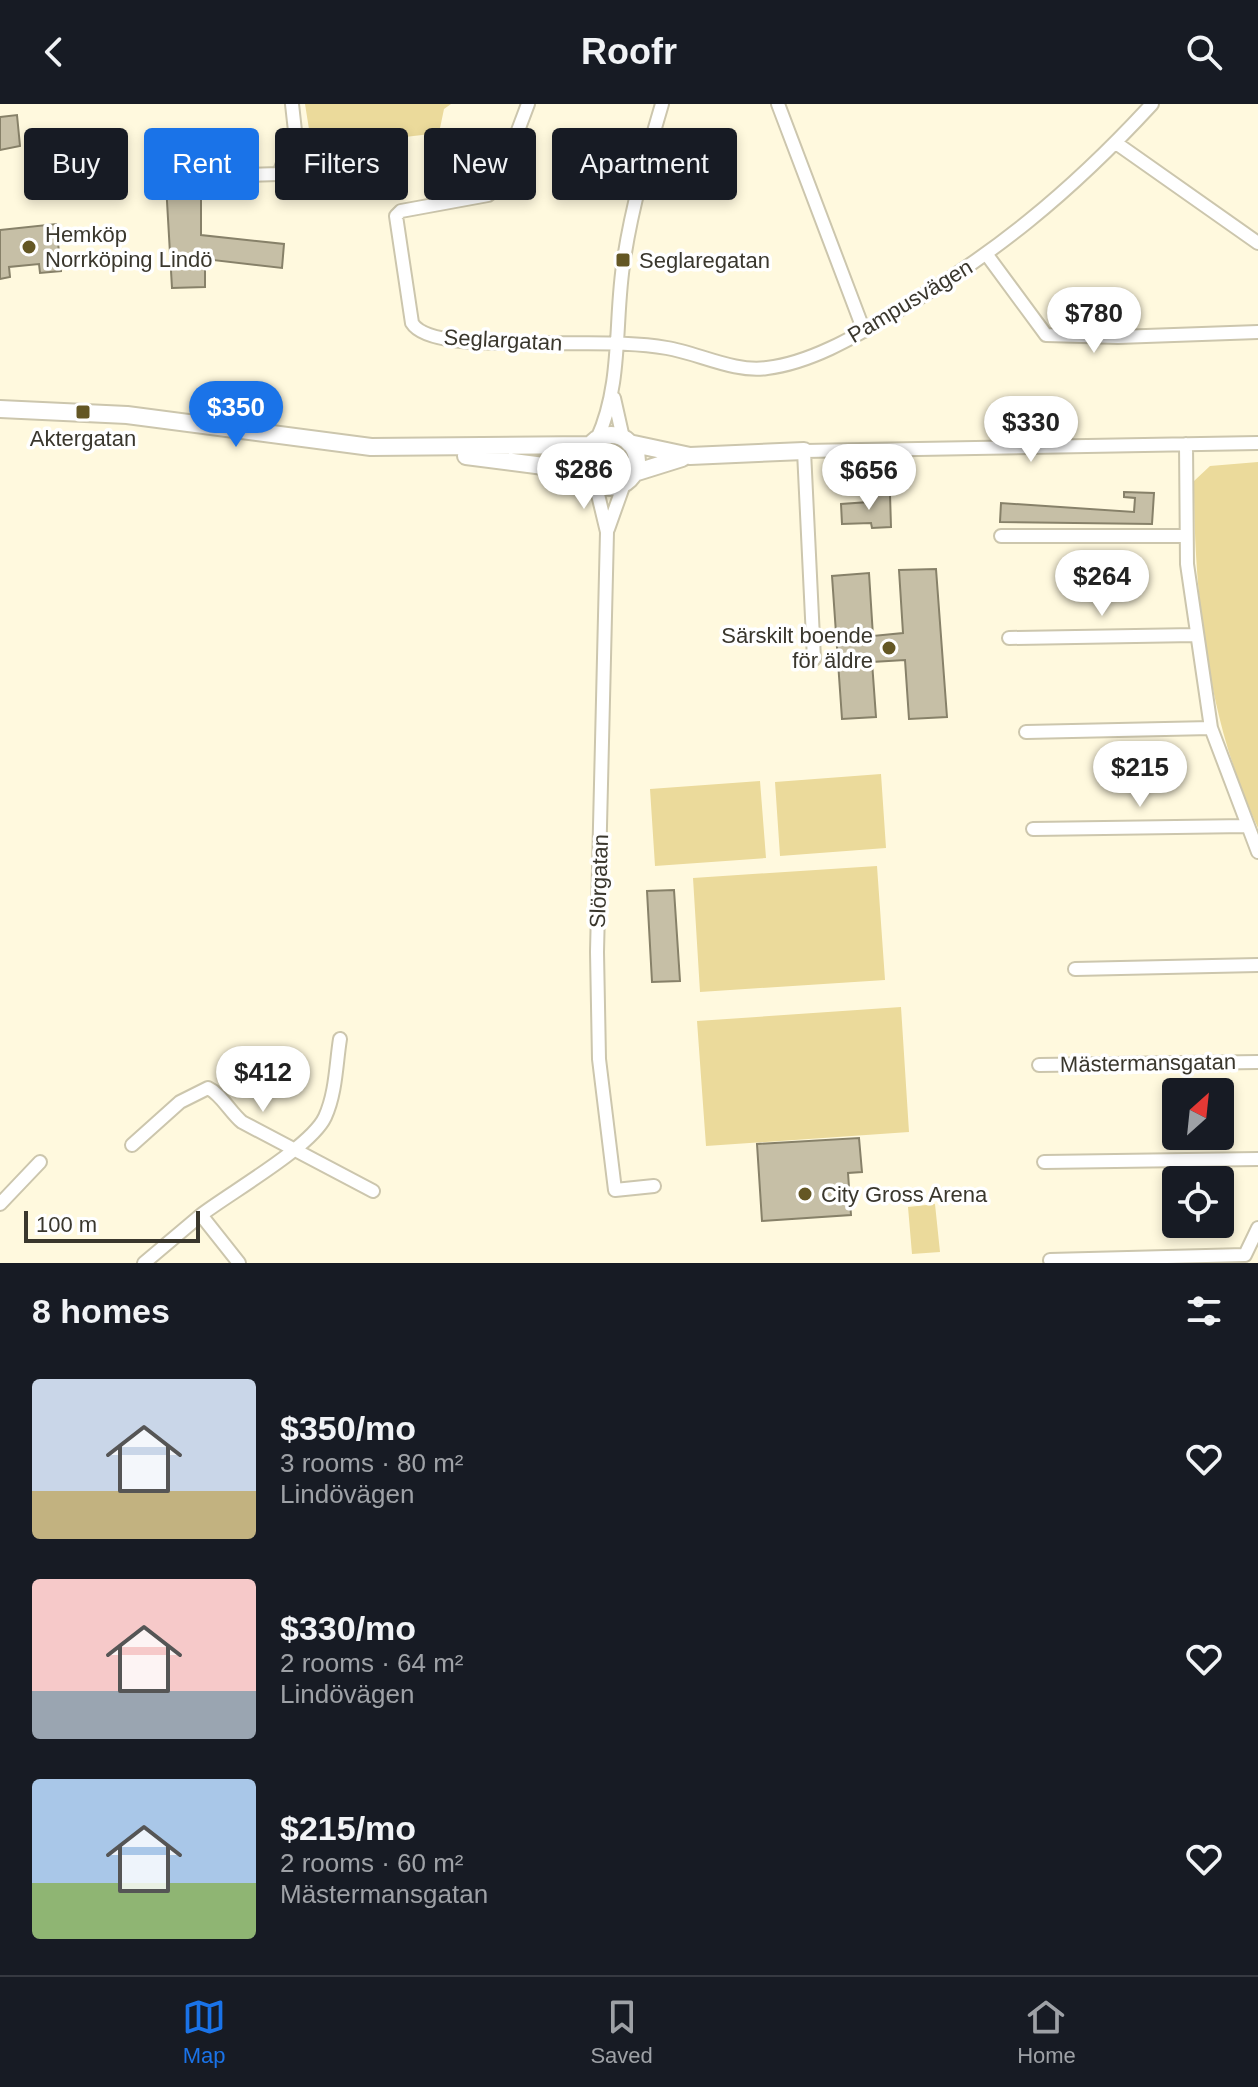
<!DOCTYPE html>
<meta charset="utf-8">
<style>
:root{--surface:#171b24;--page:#242831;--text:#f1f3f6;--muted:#9ea1a6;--line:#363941;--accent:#1a73e8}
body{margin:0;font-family:Arial,sans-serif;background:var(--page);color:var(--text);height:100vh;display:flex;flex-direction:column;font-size:30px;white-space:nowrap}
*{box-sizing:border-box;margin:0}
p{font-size:26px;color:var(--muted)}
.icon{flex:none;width:44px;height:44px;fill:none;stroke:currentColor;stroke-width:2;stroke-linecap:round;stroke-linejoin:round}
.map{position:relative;height:1159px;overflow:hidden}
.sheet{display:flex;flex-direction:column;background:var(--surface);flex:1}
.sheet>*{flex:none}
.guide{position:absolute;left:24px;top:24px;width:800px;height:72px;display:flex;gap:16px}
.needle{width:52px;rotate:27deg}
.buttons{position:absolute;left:1162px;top:974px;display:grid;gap:16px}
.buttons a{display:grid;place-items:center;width:72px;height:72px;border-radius:8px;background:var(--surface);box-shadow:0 4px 12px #0003;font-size:40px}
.scale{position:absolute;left:24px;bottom:20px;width:176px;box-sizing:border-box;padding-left:8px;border:4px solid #3a372d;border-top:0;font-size:22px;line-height:28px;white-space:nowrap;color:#3a372d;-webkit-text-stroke:6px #fff;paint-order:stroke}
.price{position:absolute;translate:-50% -68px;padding:0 18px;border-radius:28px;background:#fff;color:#222;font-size:26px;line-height:52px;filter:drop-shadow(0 2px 4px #0008)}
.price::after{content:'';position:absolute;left:50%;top:48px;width:24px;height:18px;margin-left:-12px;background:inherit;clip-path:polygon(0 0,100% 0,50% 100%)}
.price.on{background:var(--accent);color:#fff}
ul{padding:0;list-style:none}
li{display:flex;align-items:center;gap:24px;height:200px;padding:0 32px}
li span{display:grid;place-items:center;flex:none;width:224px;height:160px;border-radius:8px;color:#555}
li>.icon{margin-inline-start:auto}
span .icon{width:96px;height:96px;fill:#fffc;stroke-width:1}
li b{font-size:34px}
h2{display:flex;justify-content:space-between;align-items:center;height:96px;padding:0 32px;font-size:34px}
.pill{padding:0 28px;border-radius:8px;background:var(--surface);box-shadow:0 4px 12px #0003;font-size:28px;line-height:72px}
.pill.on{background:var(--accent);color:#fff}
header{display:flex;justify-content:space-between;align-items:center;height:104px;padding:0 32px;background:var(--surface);font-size:36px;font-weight:700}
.tabs{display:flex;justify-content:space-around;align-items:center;height:112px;border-top:2px solid var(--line);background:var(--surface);font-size:22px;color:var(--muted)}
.tabs a{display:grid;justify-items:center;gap:4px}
.tabs .on{color:var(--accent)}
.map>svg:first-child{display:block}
.green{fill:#ebda9b}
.building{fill:#c6bfa6;stroke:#878169;stroke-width:2}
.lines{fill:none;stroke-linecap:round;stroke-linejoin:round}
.minor-casing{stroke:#ccc6ad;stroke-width:16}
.major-casing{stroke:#ccc6ad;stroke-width:20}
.minor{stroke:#fff;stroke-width:12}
.major{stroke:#fff;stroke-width:16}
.poi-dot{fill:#645724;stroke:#fff;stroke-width:3}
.labels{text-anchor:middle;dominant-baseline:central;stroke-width:7;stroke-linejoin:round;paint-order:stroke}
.poi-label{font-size:22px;fill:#3a372d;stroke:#fff;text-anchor:start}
.street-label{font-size:22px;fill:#3a372d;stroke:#fff}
</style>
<header><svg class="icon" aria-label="back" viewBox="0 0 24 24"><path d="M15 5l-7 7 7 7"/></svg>Roofr<svg class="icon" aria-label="search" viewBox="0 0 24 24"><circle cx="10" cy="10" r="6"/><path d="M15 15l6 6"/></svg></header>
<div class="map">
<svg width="1258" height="1159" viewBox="0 0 1258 1159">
<rect width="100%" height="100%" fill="#fff9de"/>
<path class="green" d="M 305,0 L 451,0 L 444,5 L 439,29 L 312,44 Z
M595 355a16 16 0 1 1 32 0a16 16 0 1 1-32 0Z
M 1258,358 L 1258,724 C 1208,617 1194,493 1194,377 L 1210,362 Z
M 881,670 L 886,744 L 780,752 L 775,678 Z
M 760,677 L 766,754 L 655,762 L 650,685 Z
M 877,762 L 885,876 L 700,888 L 693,774 Z
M 901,903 L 909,1028 L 706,1042 L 697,917 Z
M 935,1100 L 940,1148 L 912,1150 L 908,1103 Z"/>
<path class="building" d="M 17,11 L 20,42 L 0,46 L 0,13 Z
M 69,55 L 74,83 L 39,90 L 39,59 Z
M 166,80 L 201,80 L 201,131 L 284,140 L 282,164 L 205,155 L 205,183 L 172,184 Z
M 56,120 L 61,167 L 40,169 L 39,160 L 9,163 L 10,173 L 0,175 L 0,126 Z
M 1124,388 L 1154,389 L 1152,420 L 1000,418 L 1001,399 L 1134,408 L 1135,394 L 1124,393 Z
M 890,390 L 891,423 L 872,424 L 871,419 L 842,420 L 841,400 L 869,398 L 869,391 Z
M 936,465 L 947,613 L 909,615 L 905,556 L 872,558 L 876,613 L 842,615 L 832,472 L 869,469 L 873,532 L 903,529 L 899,466 Z
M 674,786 L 680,877 L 652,878 L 647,787 Z
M 859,1034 L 862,1068 L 848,1069 L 851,1111 L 762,1117 L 757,1040 Z"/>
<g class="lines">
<g class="minor-casing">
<path id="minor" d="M 528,0 L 496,85 L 488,91 L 401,107 L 396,112 L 412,219 C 427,244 516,238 546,239 C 585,240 628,237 667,244 C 698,249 735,269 767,264 C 809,259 853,234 889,212 C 993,152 1071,88 1152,0
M 778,0 L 864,227
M 1116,39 L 1258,139
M 249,71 L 279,70 L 295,27 L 292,0
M 987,151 L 1046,231 L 1118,233 L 1258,228
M 614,294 L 623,334
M 597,335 C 623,279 614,214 624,155 C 632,102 647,51 662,0
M 1186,340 L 1187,460 L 1211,624 L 1258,748
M 595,378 L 607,428 L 597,848 L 599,955 L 615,1086 L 654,1082
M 608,425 L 624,380
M 1001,432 L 1185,432
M 1009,534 L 1195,531
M 814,555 L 804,347 L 1258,339
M 1026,628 L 1211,624
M 1033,725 L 1247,722
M 1075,865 L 1258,861
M 1039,961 L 1258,958
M 132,1041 L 180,998 L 208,984 C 221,990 230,1008 242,1018 L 373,1087
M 1044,1058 L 1258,1055
M 0,1100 L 40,1058
M 1050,1156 L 1245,1151 L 1258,1124
M 144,1159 L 201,1111
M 239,1159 L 201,1111 C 231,1088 311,1043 325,1013 C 336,989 336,960 340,935"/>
</g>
<g class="major-casing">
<path id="major" d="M 0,305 L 127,311 L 371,343 L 590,341
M585 357a26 26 0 1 1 52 0a26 26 0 1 1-52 0Z
M 629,339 L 690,352 L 804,347
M 466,352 L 559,364 L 590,373
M 634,369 L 682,354"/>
</g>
<use href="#minor" class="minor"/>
<use href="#major" class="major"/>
</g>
<g class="poi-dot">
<circle cx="29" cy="143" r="8"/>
<rect x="615" y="148" width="16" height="16" rx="4"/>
<rect x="75" y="300" width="16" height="16" rx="4"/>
<circle cx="889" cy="544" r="8"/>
<circle cx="805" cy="1090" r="8"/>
</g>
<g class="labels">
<g class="poi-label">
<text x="45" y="130">Hemköp<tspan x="45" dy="25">Norrköping Lindö</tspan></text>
<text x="639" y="156">Seglaregatan</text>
<text x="83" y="334" text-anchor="middle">Aktergatan</text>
<text x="873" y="531" text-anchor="end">Särskilt boende<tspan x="873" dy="25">för äldre</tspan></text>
<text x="821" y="1090">City Gross Arena</text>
</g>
<g class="street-label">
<text transform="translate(910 197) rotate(-31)">Pampusvägen</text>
<text transform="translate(503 236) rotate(3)">Seglargatan</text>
<text transform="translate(599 777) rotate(-88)">Slörgatan</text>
<text transform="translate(1148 959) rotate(-1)">Mästermansgatan</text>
</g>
</g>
</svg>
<div class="buttons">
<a><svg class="needle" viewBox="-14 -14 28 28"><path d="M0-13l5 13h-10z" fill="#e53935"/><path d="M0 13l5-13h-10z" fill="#9ea1a6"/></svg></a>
<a><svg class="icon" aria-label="locate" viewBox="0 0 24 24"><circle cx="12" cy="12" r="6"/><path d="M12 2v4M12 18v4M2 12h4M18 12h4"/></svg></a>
</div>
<div class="scale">100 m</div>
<b class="price" style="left:1094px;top:251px">$780</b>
<b class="price on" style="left:236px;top:345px">$350</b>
<b class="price" style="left:1031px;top:360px">$330</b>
<b class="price" style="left:584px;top:407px">$286</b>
<b class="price" style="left:869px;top:408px">$656</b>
<b class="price" style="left:1102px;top:514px">$264</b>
<b class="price" style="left:1140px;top:705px">$215</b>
<b class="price" style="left:263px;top:1010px">$412</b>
<div class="guide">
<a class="pill">Buy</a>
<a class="pill on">Rent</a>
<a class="pill">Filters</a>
<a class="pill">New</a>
<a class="pill">Apartment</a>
</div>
</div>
<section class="sheet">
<h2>8 homes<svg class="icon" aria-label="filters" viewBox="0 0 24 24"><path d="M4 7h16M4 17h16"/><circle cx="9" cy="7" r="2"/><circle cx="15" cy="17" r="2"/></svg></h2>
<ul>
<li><span style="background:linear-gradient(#c9d6e8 70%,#c2b280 0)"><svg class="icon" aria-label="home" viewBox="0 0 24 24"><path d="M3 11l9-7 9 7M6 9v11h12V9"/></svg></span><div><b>$350/mo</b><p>3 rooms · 80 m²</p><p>Lindövägen</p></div><svg class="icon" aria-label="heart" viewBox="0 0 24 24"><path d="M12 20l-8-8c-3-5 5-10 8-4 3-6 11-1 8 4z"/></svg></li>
<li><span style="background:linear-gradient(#f6c9c9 70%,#9aa5b1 0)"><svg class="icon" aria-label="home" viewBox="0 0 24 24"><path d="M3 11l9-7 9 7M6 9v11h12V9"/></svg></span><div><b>$330/mo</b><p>2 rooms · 64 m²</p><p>Lindövägen</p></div><svg class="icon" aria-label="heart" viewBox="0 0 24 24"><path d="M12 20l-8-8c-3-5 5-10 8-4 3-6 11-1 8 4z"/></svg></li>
<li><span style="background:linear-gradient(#a9c7e8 65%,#8fb573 0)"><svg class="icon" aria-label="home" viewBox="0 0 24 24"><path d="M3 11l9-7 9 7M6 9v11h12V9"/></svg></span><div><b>$215/mo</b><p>2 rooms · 60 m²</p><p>Mästermansgatan</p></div><svg class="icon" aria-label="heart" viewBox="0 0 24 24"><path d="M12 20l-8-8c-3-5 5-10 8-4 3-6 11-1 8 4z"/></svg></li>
</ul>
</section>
<nav class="tabs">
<a class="on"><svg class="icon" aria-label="map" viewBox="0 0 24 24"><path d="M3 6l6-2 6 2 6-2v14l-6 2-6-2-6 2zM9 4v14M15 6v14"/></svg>Map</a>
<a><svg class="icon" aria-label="saved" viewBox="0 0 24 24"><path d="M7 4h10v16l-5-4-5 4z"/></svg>Saved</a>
<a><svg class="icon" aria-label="home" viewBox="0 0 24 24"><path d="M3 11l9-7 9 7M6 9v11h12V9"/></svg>Home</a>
</nav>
